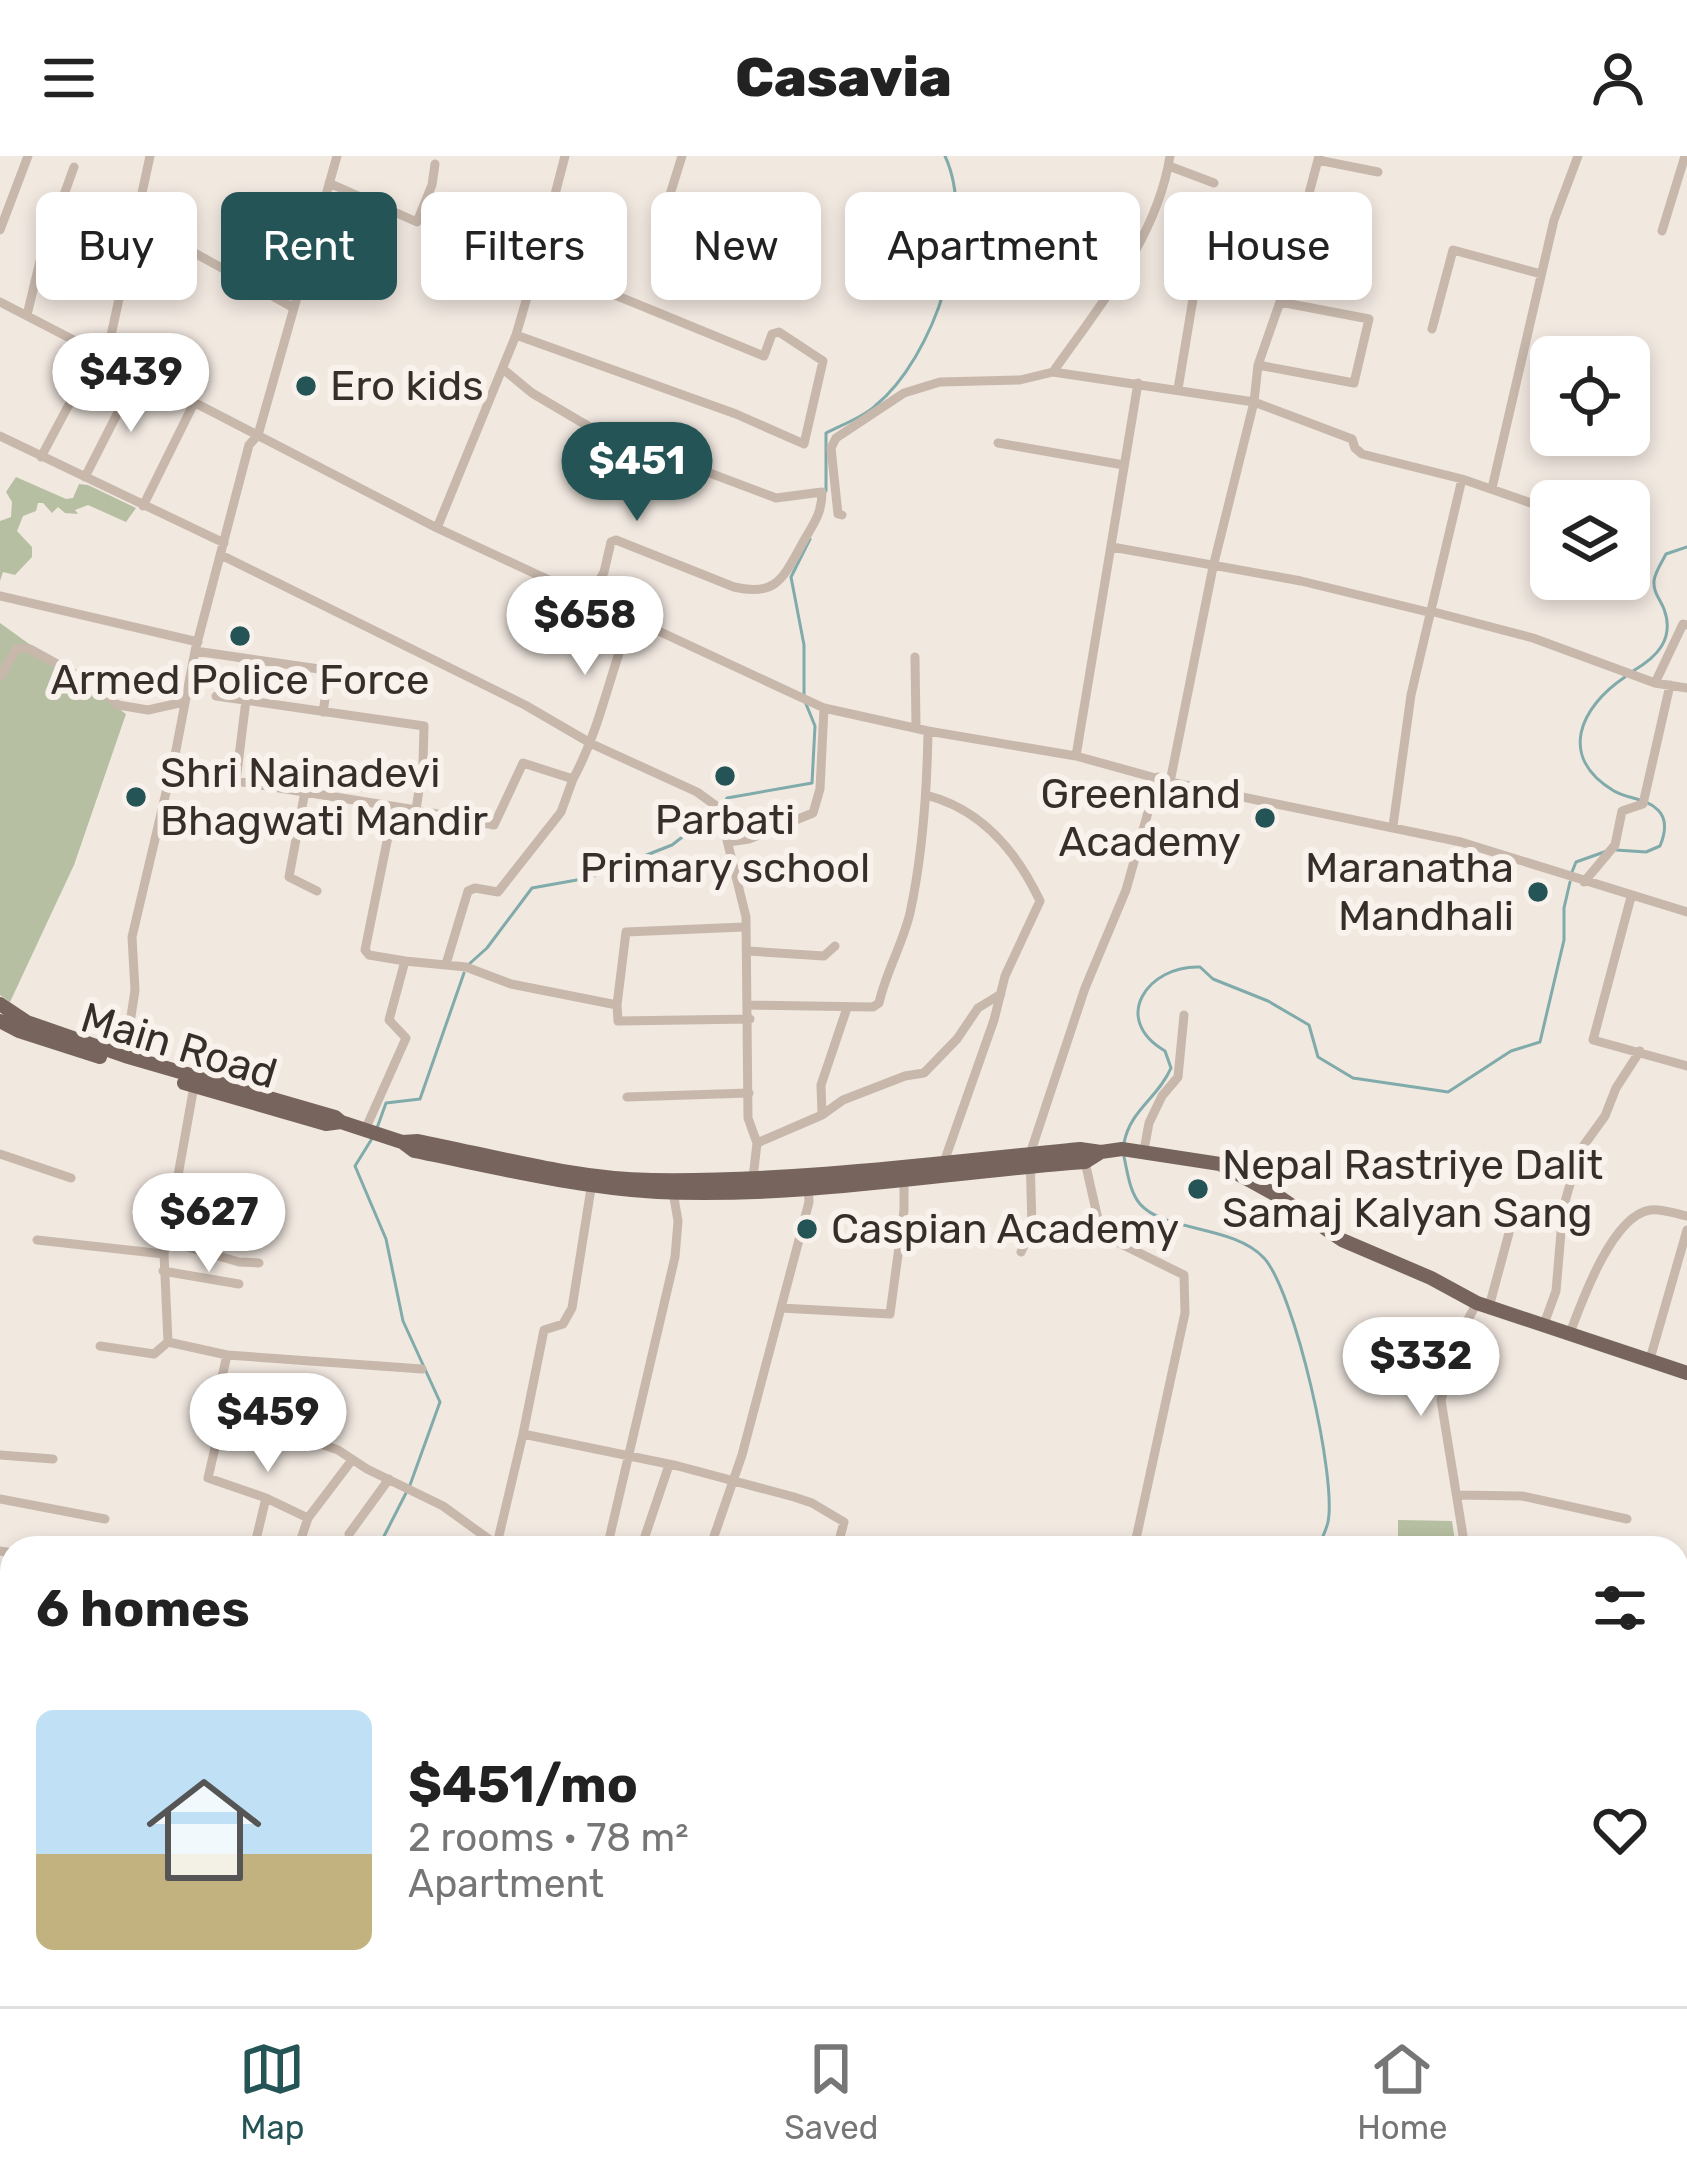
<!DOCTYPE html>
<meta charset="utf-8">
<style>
:root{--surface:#fff;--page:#f2f2f2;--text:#222;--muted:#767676;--line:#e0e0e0;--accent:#245455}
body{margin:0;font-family:Rubik,sans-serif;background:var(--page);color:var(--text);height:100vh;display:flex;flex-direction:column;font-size:45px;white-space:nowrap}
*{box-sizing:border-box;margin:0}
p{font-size:39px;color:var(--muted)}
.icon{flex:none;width:66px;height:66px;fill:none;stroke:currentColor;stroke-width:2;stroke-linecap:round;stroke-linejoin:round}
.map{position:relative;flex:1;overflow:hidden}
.drawer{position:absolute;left:0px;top:1380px;width:1689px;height:471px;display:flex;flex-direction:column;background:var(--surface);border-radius:36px 36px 0 0;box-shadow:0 6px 18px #0003}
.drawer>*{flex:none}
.top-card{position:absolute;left:36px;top:36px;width:1617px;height:108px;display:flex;gap:24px}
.tools{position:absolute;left:1530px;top:180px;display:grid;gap:24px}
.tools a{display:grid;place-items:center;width:120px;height:120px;border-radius:18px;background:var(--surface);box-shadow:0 6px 18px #0003;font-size:60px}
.price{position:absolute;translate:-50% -102px;padding:0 27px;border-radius:42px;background:#fff;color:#222;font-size:39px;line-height:78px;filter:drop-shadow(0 3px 6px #0008)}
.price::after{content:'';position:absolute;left:50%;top:72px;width:36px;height:27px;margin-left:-18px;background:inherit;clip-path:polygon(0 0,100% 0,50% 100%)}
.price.selected{background:var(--accent);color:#fff}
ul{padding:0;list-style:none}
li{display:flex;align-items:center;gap:36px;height:300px;padding:0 36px}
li+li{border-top:3px solid var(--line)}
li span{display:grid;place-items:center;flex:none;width:336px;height:240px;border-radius:18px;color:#555}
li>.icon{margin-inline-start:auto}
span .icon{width:144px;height:144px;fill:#fffc;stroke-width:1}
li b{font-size:51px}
h2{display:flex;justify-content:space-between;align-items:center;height:144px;padding:0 36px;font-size:51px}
.chip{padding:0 42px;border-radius:18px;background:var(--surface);box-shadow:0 6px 18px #0003;font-size:42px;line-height:108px}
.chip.selected{background:var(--accent);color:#fff}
header{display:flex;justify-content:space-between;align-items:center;height:156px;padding:0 36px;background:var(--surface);font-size:54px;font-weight:800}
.menu{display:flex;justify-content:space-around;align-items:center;height:168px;border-top:3px solid var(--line);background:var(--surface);font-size:33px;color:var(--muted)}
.menu a{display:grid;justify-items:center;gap:6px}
.menu .selected{color:var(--accent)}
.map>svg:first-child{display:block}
.green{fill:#b6bfa1}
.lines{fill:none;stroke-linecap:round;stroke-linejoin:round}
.stream{stroke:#81abab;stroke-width:3}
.street{stroke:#c8b8ac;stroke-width:9}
.primary{stroke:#77655d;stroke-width:14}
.poi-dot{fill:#245455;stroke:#f9f2ec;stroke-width:4.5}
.labels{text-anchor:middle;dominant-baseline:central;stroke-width:12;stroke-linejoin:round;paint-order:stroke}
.poi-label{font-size:42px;fill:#372e2a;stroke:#f9f2ec;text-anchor:start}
.street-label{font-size:42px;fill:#372e2a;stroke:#f9f2ec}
</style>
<header><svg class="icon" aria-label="menu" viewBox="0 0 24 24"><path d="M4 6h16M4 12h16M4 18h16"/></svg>Casavia<svg class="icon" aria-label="person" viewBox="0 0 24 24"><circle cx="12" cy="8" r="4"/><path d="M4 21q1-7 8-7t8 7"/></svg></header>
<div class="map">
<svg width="1687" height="1850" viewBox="0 0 1687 1850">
<rect width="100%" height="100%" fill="#f1e8e0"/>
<path class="green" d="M 16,321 L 66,343 L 73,342 L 79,328 L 88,329 L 136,352 L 126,366 L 88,349 L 75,354 L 78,358 L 65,357 L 58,351 L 52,357 L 43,347 L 38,347 L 36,355 L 23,360 L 17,375 L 32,391 L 32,401 L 15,419 L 3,416 L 0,425 L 0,365 L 11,361 L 12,346 L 6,336 Z
M 0,467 L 126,558 L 74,709 L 10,846 L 0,839 Z
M 1398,1364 L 1452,1365 L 1456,1392 L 1398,1392 Z"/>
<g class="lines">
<path class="stream" d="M 826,335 L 826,277 C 841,269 862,262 875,250 C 934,202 978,71 945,0
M 1633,515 C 1657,501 1675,483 1664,453 C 1660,443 1653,436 1654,425 C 1655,416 1662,406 1666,398 L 1687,391
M 723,648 L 727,642 L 812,627 L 815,570 L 804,543 L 804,489 L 791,421 L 810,383
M 1616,694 L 1646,696 L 1660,690 C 1665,678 1668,664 1658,654 C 1646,642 1628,643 1614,635 C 1557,601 1580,551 1625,521
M 1572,716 L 1576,706 L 1607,695
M 468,809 L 487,792 L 532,732 L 588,722 L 672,689 L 716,655
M 377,972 L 386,947 L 420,943 L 464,817
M 373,981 L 355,1010 L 386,1083 L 403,1165 L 440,1246 L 410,1329
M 1124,987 C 1130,954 1158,942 1171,912 L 1165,895 C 1110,863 1148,809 1200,811 L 1213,823 L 1268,845 L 1309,869 L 1318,901 L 1353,922 L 1448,936 L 1511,895 L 1540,886 L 1564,784 L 1564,752 L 1570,726
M 1123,996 C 1127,1013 1129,1035 1140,1048 C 1164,1076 1234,1069 1264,1102 C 1295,1136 1337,1322 1328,1366 C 1326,1375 1321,1384 1318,1392
M 378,1392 L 406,1337
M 458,1850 L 461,1839"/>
<path class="street" d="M 1318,4 L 1378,16
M 1169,10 L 1214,27
M 329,27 L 417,66 L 432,29 L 435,8
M 135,64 L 294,152
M 0,74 L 28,0
M 1662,75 L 1685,0
M 658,77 L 682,0
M 537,107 L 565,0
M 0,146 L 437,372 L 824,552 L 928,575 L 1076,600 L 1170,626 L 1461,686 L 1687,756
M 27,159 L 40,105 L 74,11
M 1432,173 L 1453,94 L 1541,118
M 107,198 L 150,0
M 1258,209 L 1354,227 L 1369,163 L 1280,146
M 503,213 L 532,237 L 593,273 L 776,342 L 822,336 C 822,360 812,369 801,390 C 783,422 776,441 734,431 L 616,384 L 611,386 L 604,416 L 589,443
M 1053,216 C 1100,149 1157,82 1170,0
M 1178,233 L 1202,89
M 0,280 L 224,387
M 998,287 L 1124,309
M 41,301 L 97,196
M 85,321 L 138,217
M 1492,332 L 1554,64 L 1578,0
M 143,350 L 194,247
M 842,359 L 838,358 L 831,292 L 836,282 L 904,237 L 940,226 L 1020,224 L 1053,216 L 1254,246 L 1352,283 L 1355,292 L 1362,298 L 1462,323 L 1548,353
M 437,372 L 516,179 L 537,107 L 764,200 L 772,178 L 779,176 L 823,205 L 804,288 L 736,258 L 516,179
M 1112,391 L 1301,425 L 1432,457
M 221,399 L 525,549 L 592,588 L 697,636 L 719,652 L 746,761 L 748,962 L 757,987 L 753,1022
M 0,440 L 198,486
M 1434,456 L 1533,482 L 1655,527 L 1687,532
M 195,495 L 326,514 L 329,518 L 323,556
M 915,501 L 916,570
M 0,521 L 17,492 L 30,493 L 88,525 L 118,549 L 148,554 L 184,546
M 1655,527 L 1683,468 L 1687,469
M 216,540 L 424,570 L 423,607 L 416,654 L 494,669 L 523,607 L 573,623 C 600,574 610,516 631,463
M 246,544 L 236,625 L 416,654
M 1076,600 L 1138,227
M 1170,626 L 1213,411 L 1254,246 L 1258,209 L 1280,146 L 1319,0
M 305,635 L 289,721 L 317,735
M 926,639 C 981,653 1017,696 1040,745 L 1005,820 L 994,864 L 944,1006
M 394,651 L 365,794 L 369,799 L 405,805
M 1393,670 L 1411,539 L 1462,323
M 729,686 L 749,683 L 813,657 L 820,633 L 824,552
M 1584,726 L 1615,689 L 1622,655 L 1643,648 L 1670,529
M 1631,741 L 1593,884 L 1687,910
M 748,795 L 824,800 L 835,790
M 446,808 L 468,735 L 475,732 L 498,736 L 561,656 L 573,623
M 617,849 L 626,776 L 744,771
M 748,849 L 873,851 L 879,847 C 886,816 903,787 910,757 C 923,697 927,636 928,575
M 125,900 L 135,834 L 132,781 L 176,594 L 195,495 L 249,289 L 258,279 L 337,0
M 194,930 L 164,1098 L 168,1186 L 227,1199 L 216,1248 L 224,1253 L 338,1294 L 367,1313 L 443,1350 L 501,1392
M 627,941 L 749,937
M 822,959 L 821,929 L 847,852
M 365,974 L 406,882 L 389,864 L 405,805 L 466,811 L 511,828 L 617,849 L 618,865 L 750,863
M 757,987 L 822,959 L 843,944 L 905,920 L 924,917 L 957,883 L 978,852 L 1001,838
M 1144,994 L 1149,967 L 1162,940 L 1178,921 L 1184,859
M 0,998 L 71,1022
M 1085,1006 L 1098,1063 L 1109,1082 L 1184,1119 L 1185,1157 L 1134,1392
M 592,1026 L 572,1152 L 563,1168 L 544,1174 L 523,1278 L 678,1310 L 794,1341 L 812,1347 L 844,1366 L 837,1392
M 37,1084 L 164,1098
M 167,1085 L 239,1106 L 259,1107
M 1021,1096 L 1032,1072 L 1030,998 L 1085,832 L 1126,734 L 1158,621
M 163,1115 L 239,1128
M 1489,1151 L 1509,1077
M 781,1152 L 890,1158 L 904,1054 L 904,1022
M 1544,1168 L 1556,1135 L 1563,1053 L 1572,1021 L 1584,989 L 1605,960 L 1616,932 L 1640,895
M 1570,1177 C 1582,1145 1612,1060 1650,1054 C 1661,1052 1676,1058 1687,1060
M 100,1190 L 154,1198 L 168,1186
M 227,1199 L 422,1213
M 1650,1203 L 1687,1074
M 224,1253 L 208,1322 L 266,1342 L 254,1392
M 0,1299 L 53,1303
M 1457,1339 L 1522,1340 L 1627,1363
M 266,1342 L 308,1362
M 0,1343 L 105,1363
M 349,1378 L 389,1323
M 497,1388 L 523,1278
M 186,1391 L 189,1392
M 298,1392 L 308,1362 L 352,1304
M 607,1392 L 675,1101 L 678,1065 L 673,1036
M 641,1392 L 669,1309
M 710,1392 L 742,1299 L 809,1046 L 808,1028
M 1465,1392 L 1441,1244 L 1461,1176 L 1477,1147
M 0,1395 L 12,1397
M 0,1439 L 12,1441
M 0,1478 L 12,1480
M 1677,1496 L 1687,1498
M 0,1532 L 12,1533
M 0,1618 L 12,1692
M 36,1839 L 37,1850
M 215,1839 L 268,1846 L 279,1839
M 626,1839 L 645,1850
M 854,1839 L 868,1850
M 530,1850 L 535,1839
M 612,1850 L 617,1839
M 1218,1850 L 1223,1839
M 1406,1850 L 1408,1839"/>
<path class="primary" d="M 0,848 L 27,866 L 125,900 L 335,961 L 341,966 L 402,986 L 414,995 C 494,1011 575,1031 657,1036 C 797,1043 945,1016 1085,1006 L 1101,996 L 1122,993 L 1220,1008 L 1278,1040 L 1342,1084 L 1431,1122 L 1477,1147 L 1687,1217
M 0,865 L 19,875 L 100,901
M 184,927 L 326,968 L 341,966
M 402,986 L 418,985 C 494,1000 574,1023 652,1024 C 795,1026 938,1007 1080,993 L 1101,996"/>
</g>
<g class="poi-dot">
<circle cx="306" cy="230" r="12"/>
<circle cx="240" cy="480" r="12"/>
<circle cx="725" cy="620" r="12"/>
<circle cx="136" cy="641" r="12"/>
<circle cx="1265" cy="662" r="12"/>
<circle cx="1538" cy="736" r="12"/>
<circle cx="1198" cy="1033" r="12"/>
<circle cx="807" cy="1073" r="12"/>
</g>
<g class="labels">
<g class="poi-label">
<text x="330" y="230">Ero kids</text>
<text x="240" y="524" text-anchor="middle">Armed Police Force</text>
<text x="160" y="617">Shri Nainadevi<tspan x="160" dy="48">Bhagwati Mandir</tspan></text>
<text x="1241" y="638" text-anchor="end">Greenland<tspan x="1241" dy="48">Academy</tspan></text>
<text x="725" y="664" text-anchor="middle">Parbati<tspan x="725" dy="48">Primary school</tspan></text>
<text x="1514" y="712" text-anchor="end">Maranatha<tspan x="1514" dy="48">Mandhali</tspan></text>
<text x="1222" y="1009">Nepal Rastriye Dalit<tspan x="1222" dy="48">Samaj Kalyan Sang</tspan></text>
<text x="831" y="1073">Caspian Academy</text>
</g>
<g class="street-label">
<text transform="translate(179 890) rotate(17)">Main Road</text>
</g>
</g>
</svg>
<div class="tools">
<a><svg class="icon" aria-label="locate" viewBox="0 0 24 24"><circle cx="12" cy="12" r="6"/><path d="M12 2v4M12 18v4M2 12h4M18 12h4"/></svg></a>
<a><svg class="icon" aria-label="layers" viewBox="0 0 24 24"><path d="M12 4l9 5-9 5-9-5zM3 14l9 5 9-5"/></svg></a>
</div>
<b class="price" style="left:131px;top:279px">$439</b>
<b class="price selected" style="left:637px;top:368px">$451</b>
<b class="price" style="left:585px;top:522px">$658</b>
<b class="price" style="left:209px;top:1119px">$627</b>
<b class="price" style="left:1421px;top:1263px">$332</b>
<b class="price" style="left:268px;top:1319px">$459</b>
<div class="top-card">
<a class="chip">Buy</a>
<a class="chip selected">Rent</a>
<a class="chip">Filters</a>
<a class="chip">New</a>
<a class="chip">Apartment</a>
<a class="chip">House</a>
</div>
<section class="drawer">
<h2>6 homes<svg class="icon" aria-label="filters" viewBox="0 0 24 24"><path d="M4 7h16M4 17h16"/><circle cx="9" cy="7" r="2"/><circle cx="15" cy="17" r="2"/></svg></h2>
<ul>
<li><span style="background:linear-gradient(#bfe0f5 60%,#c2b280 0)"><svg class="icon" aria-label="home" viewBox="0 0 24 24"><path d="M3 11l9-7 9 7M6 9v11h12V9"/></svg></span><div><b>$451/mo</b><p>2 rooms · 78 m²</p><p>Apartment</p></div><svg class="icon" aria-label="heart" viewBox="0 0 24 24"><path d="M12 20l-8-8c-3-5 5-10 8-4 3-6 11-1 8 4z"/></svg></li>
</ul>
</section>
</div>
<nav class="menu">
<a class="selected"><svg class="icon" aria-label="map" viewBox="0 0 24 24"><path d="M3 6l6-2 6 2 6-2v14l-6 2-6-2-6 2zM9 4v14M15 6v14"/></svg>Map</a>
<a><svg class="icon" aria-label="saved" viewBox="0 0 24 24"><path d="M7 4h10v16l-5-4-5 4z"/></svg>Saved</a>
<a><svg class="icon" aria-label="home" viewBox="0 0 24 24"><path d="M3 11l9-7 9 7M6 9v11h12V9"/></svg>Home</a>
</nav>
